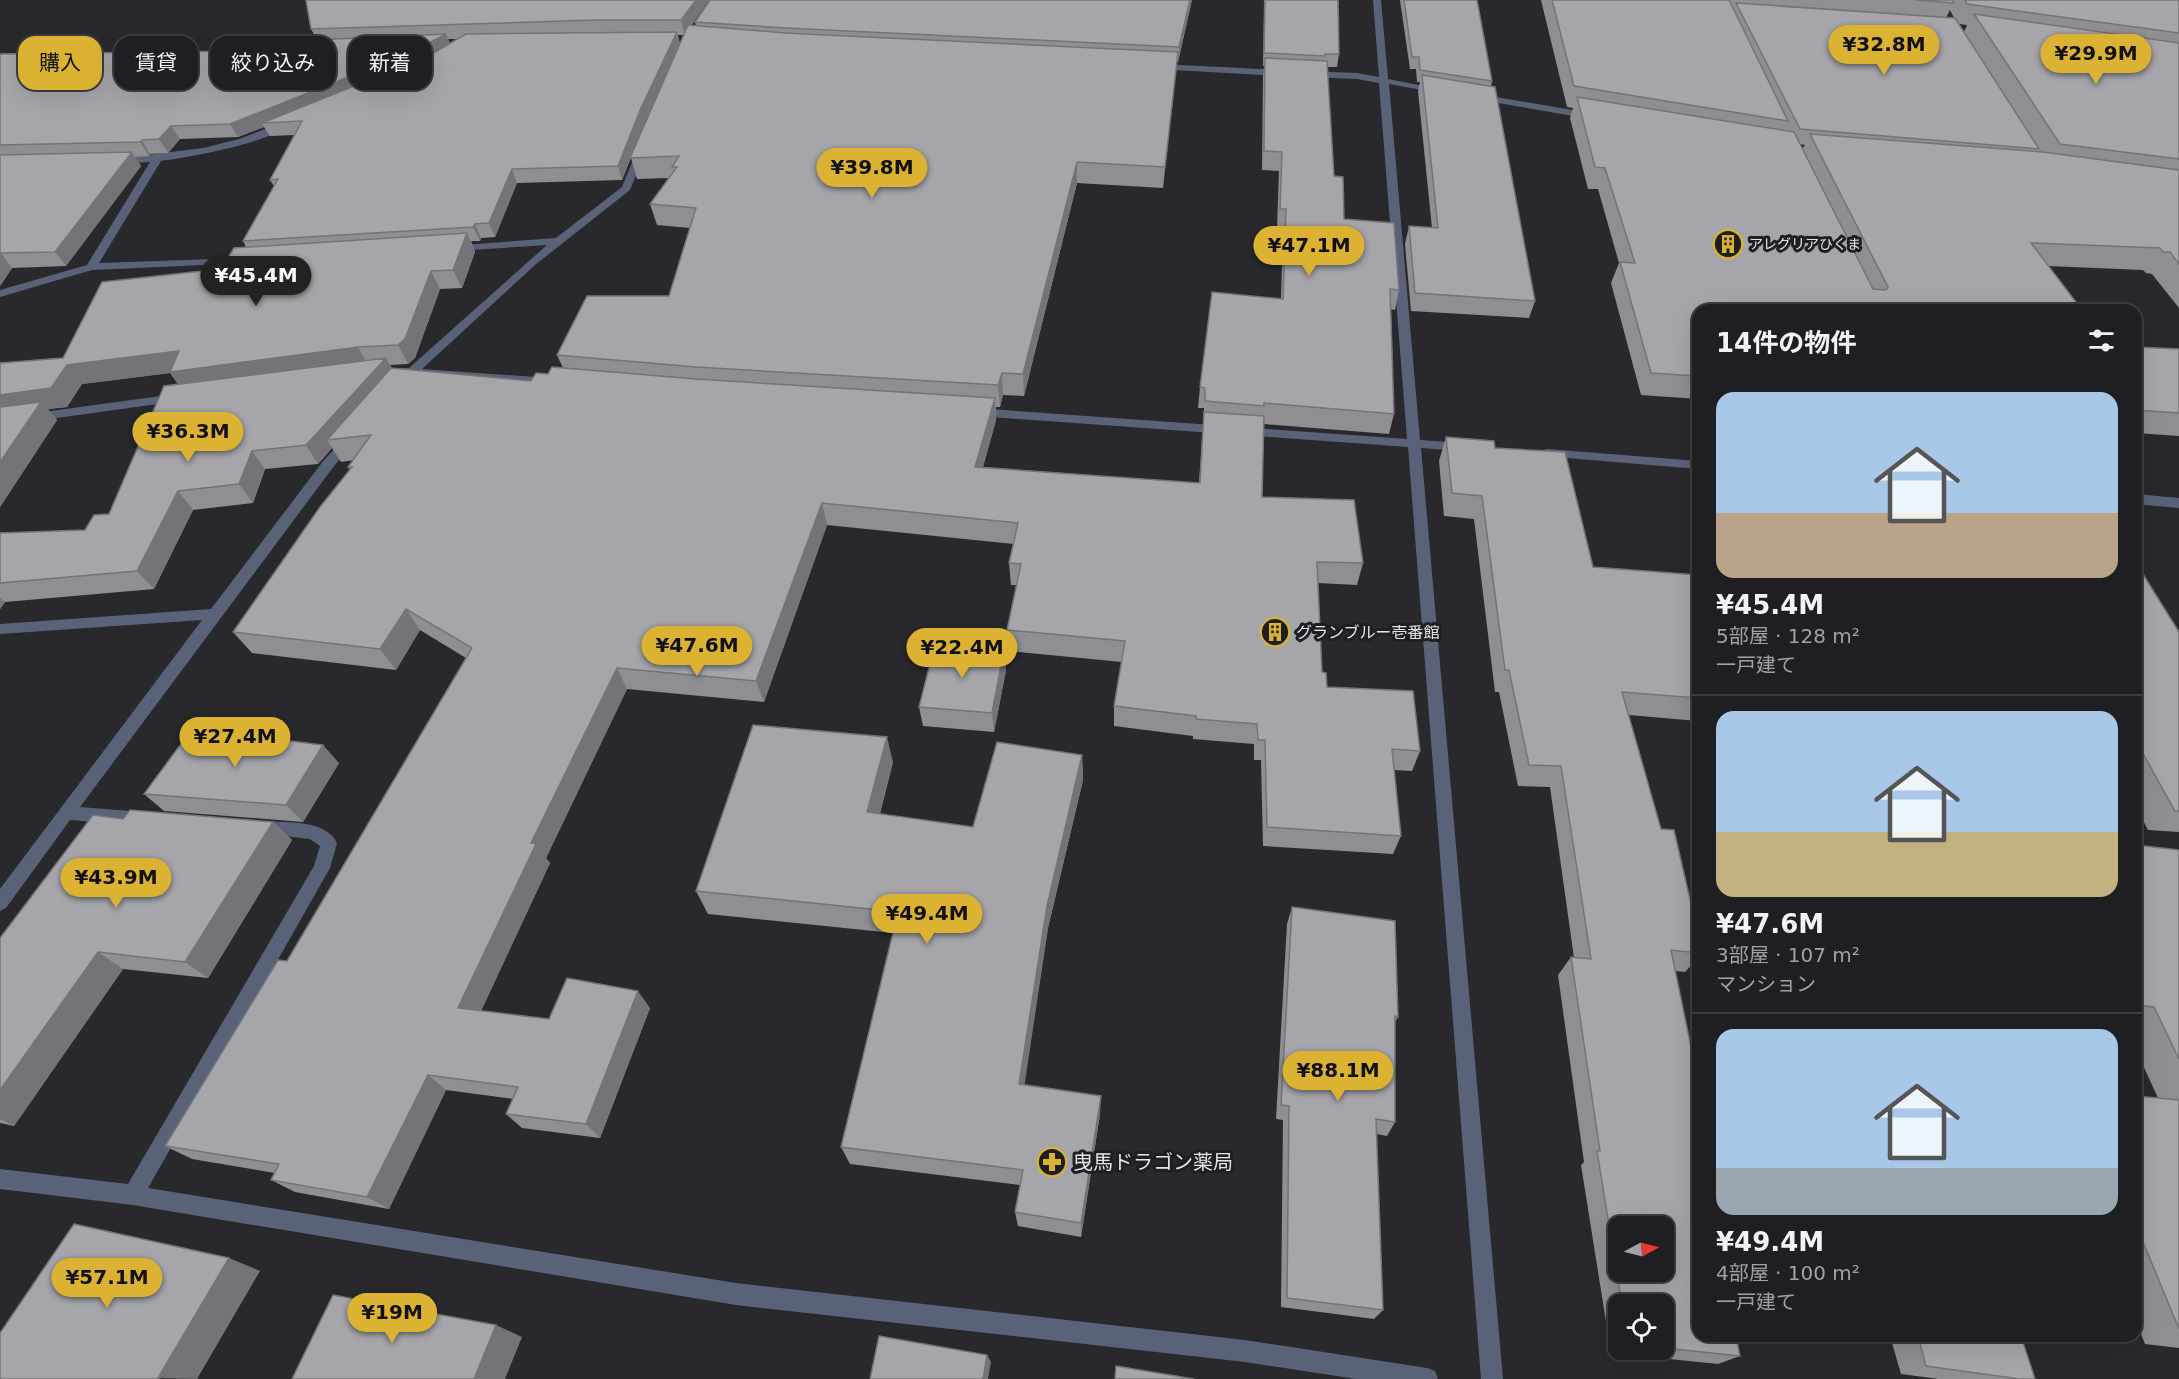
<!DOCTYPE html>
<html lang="ja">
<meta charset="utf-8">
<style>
:root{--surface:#1d1f22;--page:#2a2c2f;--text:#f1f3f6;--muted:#a0a2a5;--line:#3b3d40;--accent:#dcb233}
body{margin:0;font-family:"DejaVu Sans","Noto Sans JP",sans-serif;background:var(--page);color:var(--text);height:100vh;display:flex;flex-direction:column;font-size:22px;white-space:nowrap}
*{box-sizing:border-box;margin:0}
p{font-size:20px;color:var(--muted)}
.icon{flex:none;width:33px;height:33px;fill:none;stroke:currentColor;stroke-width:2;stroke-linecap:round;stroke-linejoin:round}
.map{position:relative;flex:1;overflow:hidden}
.panel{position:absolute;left:1692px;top:304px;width:450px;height:1038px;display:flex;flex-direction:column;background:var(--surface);border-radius:18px;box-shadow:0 6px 24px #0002,0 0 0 2px var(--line)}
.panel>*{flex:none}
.top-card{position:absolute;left:18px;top:36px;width:570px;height:54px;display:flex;gap:12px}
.needle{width:39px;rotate:83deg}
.fabs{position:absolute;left:1608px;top:1216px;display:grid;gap:12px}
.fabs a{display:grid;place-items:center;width:66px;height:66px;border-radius:12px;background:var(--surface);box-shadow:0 6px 24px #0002,0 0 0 2px var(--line);font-size:30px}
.price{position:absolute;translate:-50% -51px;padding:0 14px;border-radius:21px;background:var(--accent);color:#111;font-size:20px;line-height:39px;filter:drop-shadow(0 2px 3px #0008)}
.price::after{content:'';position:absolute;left:50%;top:36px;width:18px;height:14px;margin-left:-9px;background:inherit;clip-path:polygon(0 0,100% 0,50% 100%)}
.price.current{background:#222;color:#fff}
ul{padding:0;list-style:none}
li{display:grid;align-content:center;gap:12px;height:318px;padding:0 24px}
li+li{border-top:2px solid var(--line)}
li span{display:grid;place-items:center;height:186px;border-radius:18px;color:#555}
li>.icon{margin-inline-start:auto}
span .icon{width:108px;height:108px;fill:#fffc;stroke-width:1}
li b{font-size:26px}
h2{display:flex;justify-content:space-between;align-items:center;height:72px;padding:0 24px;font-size:26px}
.tag{padding:0 21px;border-radius:18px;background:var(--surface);box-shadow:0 6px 24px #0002,0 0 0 2px var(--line);font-size:21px;line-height:54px}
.tag.current{background:var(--accent);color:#111}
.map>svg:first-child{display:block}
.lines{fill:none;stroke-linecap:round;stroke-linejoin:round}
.minor{fill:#5a6278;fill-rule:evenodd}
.wall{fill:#8d8f94;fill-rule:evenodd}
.shaded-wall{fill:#737478}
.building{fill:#a4a6ac;stroke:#737478;stroke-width:1.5;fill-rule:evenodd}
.labels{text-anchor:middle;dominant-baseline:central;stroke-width:6;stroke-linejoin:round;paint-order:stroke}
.far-poi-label{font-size:14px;fill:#e2e4e7;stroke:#1d1f23;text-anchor:start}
.poi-label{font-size:16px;fill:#e2e4e7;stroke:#1d1f23;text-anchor:start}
.near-poi-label{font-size:20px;fill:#e2e4e7;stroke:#1d1f23;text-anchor:start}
</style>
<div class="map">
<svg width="2179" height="1379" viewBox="0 0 2179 1379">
<rect width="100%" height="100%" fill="#27292d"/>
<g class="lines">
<path class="minor" d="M 1373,0 L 1381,0 L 1388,79 L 1444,90 L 1439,93 L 1389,84 L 1420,440 L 1464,443 L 1470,447 L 1464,451 L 1421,448 L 1503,1379 L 1481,1379 L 1408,447 L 976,416 L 970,412 L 976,408 L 1407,439 L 1379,83 L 1357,79 L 1308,77 L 1304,74 L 1308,71 L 1357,73 L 1379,77 Z
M 334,45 L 337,46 L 337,50 L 281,55 L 277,52 L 281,49 Z
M 1159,64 L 1281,70 L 1285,73 L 1281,76 L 1156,69 L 1156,65 Z
M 1478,94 L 1590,113 L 1595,116 L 1590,119 L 1475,99 L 1473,97 Z
M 281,123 L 289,125 C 265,144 192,157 161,161 L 99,263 L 244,258 L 248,259 L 248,263 L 92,270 L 0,297 L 0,290 L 87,265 L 150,162 L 119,164 L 116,163 L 116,159 L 203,148 L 239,139 Z
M 638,148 L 646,150 L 630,190 L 535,265 L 422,369 L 551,378 L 555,379 L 555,385 L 415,375 L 409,378 L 401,374 L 401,368 L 409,368 L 547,245 L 454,251 L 449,248 L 450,246 L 556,238 L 622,187 Z
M 175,394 L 179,395 L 179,401 L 0,426 L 0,418 Z
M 349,437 L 353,438 L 355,441 L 353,444 L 334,466 L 80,807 L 144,812 L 150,814 L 152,819 L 150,824 L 144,826 L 70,820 L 6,908 L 0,911 L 0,889 L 202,620 L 0,634 L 0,624 L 211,609 L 324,460 L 345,438 Z
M 1547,449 L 1698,461 L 1698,469 L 1543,456 L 1541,453 L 1543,450 Z
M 2136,494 L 2179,498 L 2179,508 L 2136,504 Z
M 264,821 C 286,823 326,819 337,843 L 330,868 L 148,1188 L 736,1283 L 1245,1340 L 1427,1368 L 1435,1371 L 1438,1379 L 1356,1379 L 1245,1362 L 736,1305 L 133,1205 L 0,1189 L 0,1169 L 128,1184 L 314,866 L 320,846 L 310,839 L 258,833 L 256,828 L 258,823 Z"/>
</g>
<path class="wall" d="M 306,0 L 709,0 L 691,26 L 696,26 L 695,22 L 1192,0 L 1178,62 L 1177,62 L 1163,188 L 1077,183 L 1024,396 L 1003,395 L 1000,407 L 996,407 L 996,420 L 983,467 L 1199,483 L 1204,408 L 1198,408 L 1200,387 L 1281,298 L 1283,229 L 1277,228 L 1279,171 L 1262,170 L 1263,77 L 1264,66 L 1263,66 L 1264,0 L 1338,0 L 1339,54 L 1337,67 L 1327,67 L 1334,176 L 1344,219 L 1399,290 L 1395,310 L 1391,309 L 1394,414 L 1389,434 L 1263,424 L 1262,497 L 1363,563 L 1357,585 L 1318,583 L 1322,672 L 1327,687 L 1420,751 L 1412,771 L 1394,770 L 1401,836 L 1393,854 L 1263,846 L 1261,760 L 1254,760 L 1254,744 L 1193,739 L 1193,736 L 1114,726 L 1114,706 L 1122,662 L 1008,651 L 1007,630 L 1016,585 L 1011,585 L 1009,563 L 1014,544 L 827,525 L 764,702 L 627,689 L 546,858 L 550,863 L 481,1011 L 549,1019 L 650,1008 L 600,1138 L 522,1128 L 506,1114 L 513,1099 L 446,1090 L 389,1209 L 295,1192 L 271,1180 L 275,1173 L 192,1159 L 165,1146 L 287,961 L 466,658 L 420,630 L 396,670 L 252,653 L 233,632 L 350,470 L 348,467 L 354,460 L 341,462 L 332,448 L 318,464 L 265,469 L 253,503 L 193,510 L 154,589 L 5,602 L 0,609 L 0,533 L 85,530 L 109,514 L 178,384 L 170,373 L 82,384 L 67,407 L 48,409 L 57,420 L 0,507 L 0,363 L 63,358 L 221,269 L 246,247 L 243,241 L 274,186 L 270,180 L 295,135 L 270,136 L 264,127 L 238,137 L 180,139 L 168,153 L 150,154 L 149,156 L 135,157 L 141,166 L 66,266 L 12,268 L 0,286 L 0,54 L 316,50 L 317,40 L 311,29 ZM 678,35 L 684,35 L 680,44 ZM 448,39 L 459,39 L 450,44 ZM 669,71 L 634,150 L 645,121 ZM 631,158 L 637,179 L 669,178 L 650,204 L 657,225 L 690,228 L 669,296 L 557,355 L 563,368 L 531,381 L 392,368 L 390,365 L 408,364 L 415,358 L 440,289 L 462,288 L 475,252 L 471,241 L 480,241 L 481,238 L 495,237 L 517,183 L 622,180 Z
M 1400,0 L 1477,0 L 1492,81 L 1491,87 L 1535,301 L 1529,318 L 1411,311 L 1405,244 L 1409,226 L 1432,228 L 1418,91 L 1420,82 L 1417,82 L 1416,69 L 1410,69 Z
M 1541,0 L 2179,0 L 2179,308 L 2152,274 L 2146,273 L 2143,270 L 2048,266 L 2082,310 L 1698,310 L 1698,399 L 1641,395 L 1611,283 L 1619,263 L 1598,189 L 1588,189 L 1570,118 L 1573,108 L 1567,107 ZM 1950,10 L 1954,18 L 1946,18 ZM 1959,24 L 1967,25 L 1964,32 ZM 1800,144 L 1805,145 L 1802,149 Z
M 2136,347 L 2179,349 L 2179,436 L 2136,433 Z
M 1446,437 L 1495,448 L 1593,567 L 1698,575 L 1698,721 L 1629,715 L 1661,829 L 1698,934 L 1698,958 L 1685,972 L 1675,971 L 1698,1081 L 1698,1161 L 1740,1356 L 1718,1364 L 1611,1353 L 1581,1165 L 1584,1162 L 1558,975 L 1571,957 L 1574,958 L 1550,787 L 1518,786 L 1499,692 L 1495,692 L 1474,519 L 1444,516 L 1439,461 ZM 1618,1305 L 1664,1305 L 1664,1350 L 1618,1350 Z
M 2136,563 L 2179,632 L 2179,832 L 2148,830 L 2136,807 Z
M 1006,670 L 994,732 L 923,726 L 919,707 Z
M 1082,755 L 1083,780 L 1048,928 L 1024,1084 L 1100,1114 L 1081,1237 L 1018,1226 L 1015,1212 L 1020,1185 L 850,1164 L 841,1147 L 893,933 L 708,914 L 696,891 L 893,762 L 880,814 L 973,827 Z
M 339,763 L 303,822 L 164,811 L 144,794 Z
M 123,819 L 273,822 L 292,840 L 208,978 L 123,969 L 14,1126 L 0,1123 L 0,938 Z
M 2136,845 L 2179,850 L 2179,1348 L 2145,1344 L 2136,1321 L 2136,1096 L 2158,1098 L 2136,1050 Z
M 1292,907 L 1398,1017 L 1395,1022 L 1395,1122 L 1387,1136 L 1376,1134 L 1383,1310 L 1374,1319 L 1281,1307 L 1283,1120 L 1276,1119 L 1287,924 Z
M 1890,1336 L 2021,1336 L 2035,1379 L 1939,1379 L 1901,1374 Z"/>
<path class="shaded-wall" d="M 696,0 L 709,0 L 685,35 L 681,20 Z
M 1190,0 L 1192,0 L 1178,62 L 1179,47 Z
M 677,32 L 680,45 L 645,121 L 622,180 L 618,166 L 641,108 Z
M 446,34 L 452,48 L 262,123 L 264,127 L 238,137 L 230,124 Z
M 1178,52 L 1176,72 L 1163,188 L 1165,167 Z
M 171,126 L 180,139 L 168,153 L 159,139 Z
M 142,140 L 150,154 L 149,156 L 140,142 Z
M 132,152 L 141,166 L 66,266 L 55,252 Z
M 1077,162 L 1077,183 L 1024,396 L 1023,374 Z
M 512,169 L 517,183 L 495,237 L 489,223 Z
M 475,224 L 481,238 L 480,241 L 473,227 Z
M 467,233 L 475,252 L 462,288 L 453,270 Z
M 1,253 L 12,268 L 0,286 L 0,254 Z
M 431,271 L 440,289 L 415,358 L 408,364 L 398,345 Z
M 358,347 L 369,366 L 183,391 L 170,373 L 82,384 L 67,407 L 48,409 L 57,420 L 0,507 L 0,395 L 67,365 L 179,351 Z
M 386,358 L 397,377 L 327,440 L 332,448 L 318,464 L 306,445 Z
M 1002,373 L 1003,395 L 1000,407 L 998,385 Z
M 995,398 L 996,420 L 977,489 L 975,467 Z
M 252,451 L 265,469 L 253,503 L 239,484 Z
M 178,491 L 193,510 L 154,589 L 137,571 Z
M 822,503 L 827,525 L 764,702 L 756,681 Z
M 0,598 L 5,602 L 0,609 Z
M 406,609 L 420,630 L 396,670 L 380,649 Z
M 1004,650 L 1006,670 L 994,732 L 992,713 Z
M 617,668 L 627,689 L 546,858 L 550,863 L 475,1024 L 458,1008 L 531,843 Z
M 887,737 L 893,762 L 874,836 L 867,812 Z
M 323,745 L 339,763 L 303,822 L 286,805 Z
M 1082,755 L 1083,780 L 1048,928 L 1022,1102 L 1019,1084 L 1047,906 Z
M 273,822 L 292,840 L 208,978 L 185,962 Z
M 98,952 L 123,969 L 14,1126 L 0,1119 L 0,1090 Z
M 638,991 L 650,1008 L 600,1138 L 586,1124 Z
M 428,1075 L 446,1090 L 389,1209 L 367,1197 Z
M 1101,1096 L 1100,1114 L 1081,1237 L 1081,1223 Z
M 229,1258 L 260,1271 L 197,1379 L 158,1378 Z
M 496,1325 L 522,1337 L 505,1379 L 474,1379 Z
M 987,1355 L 991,1362 L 988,1379 L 983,1379 Z"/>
<path class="building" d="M 306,0 L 696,0 L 681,20 L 596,20 L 311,29 Z
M 710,0 L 1190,0 L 1179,47 L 786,28 L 695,22 Z
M 1265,0 L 1338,0 L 1339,54 L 1325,54 L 1325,56 L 1264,53 Z
M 1404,0 L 1477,0 L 1492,81 L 1420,70 L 1419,57 L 1412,57 Z
M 1552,0 L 1729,0 L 1788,121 L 1574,86 Z
M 1916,0 L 1953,0 L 1954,3 Z
M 1965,0 L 2179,0 L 2179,33 L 1967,4 Z
M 1736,3 L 1955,18 L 2039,149 L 1800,129 Z
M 1974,14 L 2179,43 L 2179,159 L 2060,144 Z
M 688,25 L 785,33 L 1178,52 L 1165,167 L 1077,162 L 1023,374 L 1002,373 L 998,385 L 696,367 L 557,355 L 587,296 L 669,296 L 696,208 L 650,204 L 677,167 L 672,167 L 679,156 L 630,158 Z
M 677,32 L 641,108 L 618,166 L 512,169 L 489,223 L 475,224 L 473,227 L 243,241 L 278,179 L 270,180 L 302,121 L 262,123 L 428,56 L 466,34 Z
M 446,34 L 416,50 L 230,124 L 171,126 L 159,139 L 142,140 L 140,142 L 0,145 L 0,54 L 316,50 L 314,40 Z
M 1265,58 L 1327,61 L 1334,176 L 1343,177 L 1344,219 L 1394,223 L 1399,290 L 1390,289 L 1394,414 L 1264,403 L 1264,406 L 1205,401 L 1205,388 L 1200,387 L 1212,292 L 1283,299 L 1286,209 L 1280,209 L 1282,152 L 1264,151 Z
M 1422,75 L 1495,87 L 1535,301 L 1415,293 L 1409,226 L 1438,228 Z
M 1577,97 L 1794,132 L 1873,289 L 1886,290 L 1888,287 L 1810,134 L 2043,152 L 2179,170 L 2179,264 L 2170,252 L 2163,252 L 2160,248 L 2031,243 L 2082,310 L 1698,310 L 1698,376 L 1651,373 L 1620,262 L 1635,263 L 1605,168 L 1595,167 Z
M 132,152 L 55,252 L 1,253 L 0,254 L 0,155 Z
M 467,233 L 453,270 L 431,271 L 405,339 L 398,345 L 358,347 L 170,372 L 179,351 L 67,365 L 51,388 L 0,395 L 0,363 L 63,358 L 102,282 L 221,269 L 234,248 Z
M 2136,347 L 2179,349 L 2179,413 L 2136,410 Z
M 386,358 L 306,445 L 252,451 L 239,484 L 178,491 L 137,571 L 0,583 L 0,533 L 85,530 L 94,515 L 109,514 L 164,386 Z
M 552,367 L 696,379 L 995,398 L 975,467 L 1200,483 L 1204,412 L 1264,416 L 1262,497 L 1354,500 L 1363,563 L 1317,562 L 1322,672 L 1326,673 L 1327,687 L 1413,691 L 1420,751 L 1392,749 L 1401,836 L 1267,827 L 1265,740 L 1258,740 L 1257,724 L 1196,719 L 1196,716 L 1114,706 L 1125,641 L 1007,630 L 1021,564 L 1009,563 L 1018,523 L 822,503 L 756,681 L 617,668 L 531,843 L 536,844 L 458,1008 L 549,1019 L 567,978 L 638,991 L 586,1124 L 506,1114 L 518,1087 L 428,1075 L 367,1197 L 271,1180 L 279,1164 L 165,1146 L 278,960 L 287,961 L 472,648 L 406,609 L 380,649 L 233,632 L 320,507 L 352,467 L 348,467 L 371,435 L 327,440 L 391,368 L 531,381 L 536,373 L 548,374 Z
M 41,402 L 0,462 L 0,407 Z
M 1446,437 L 1494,441 L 1495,448 L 1565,452 L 1593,567 L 1698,575 L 1698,698 L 1622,692 L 1661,829 L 1674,830 L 1698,934 L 1698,953 L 1671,950 L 1698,1081 L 1698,1149 L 1695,1148 L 1698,1163 L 1698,1336 L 1736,1336 L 1740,1356 L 1664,1348 L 1664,1305 L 1622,1305 L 1597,1151 L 1600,1151 L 1571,957 L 1591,959 L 1561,766 L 1529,765 L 1509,670 L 1505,670 L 1482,496 L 1452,493 ZM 1618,1227 L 1664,1227 L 1664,1272 L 1618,1272 Z
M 2136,563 L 2179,632 L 2179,811 L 2175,811 L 2136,741 Z
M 935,644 L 1004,650 L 992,713 L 919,707 Z
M 753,725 L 887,737 L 867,812 L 973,827 L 997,742 L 1082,755 L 1047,906 L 1019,1084 L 1101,1096 L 1081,1223 L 1015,1212 L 1023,1170 L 841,1147 L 898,912 L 696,891 Z
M 192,729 L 323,745 L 286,805 L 144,794 Z
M 130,810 L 273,822 L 185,962 L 98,952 L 0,1090 L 0,938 L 93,815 L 123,819 Z
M 2136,845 L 2179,850 L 2179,1059 L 2154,1007 L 2136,1005 Z
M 1292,907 L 1395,921 L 1398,1017 L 1395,1016 L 1395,1122 L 1376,1119 L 1383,1310 L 1287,1298 L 1289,1106 L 1281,1105 Z
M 2136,1096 L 2179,1100 L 2179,1329 L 2136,1225 Z
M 74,1224 L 229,1258 L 158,1378 L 160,1379 L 0,1379 L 0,1333 Z
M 333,1295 L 496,1325 L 474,1379 L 292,1379 Z
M 879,1336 L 987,1355 L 983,1379 L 870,1379 Z
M 1918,1336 L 2021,1336 L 2035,1379 L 2020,1379 L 1926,1366 Z
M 1116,1366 L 1194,1379 L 1115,1379 Z"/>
<defs>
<g id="building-ring" transform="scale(1.5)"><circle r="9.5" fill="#1d1f23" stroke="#dcb233" stroke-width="1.5"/><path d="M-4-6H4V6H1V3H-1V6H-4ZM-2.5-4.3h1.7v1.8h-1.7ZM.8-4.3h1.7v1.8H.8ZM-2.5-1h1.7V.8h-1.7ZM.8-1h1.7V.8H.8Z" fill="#dcb233"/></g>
<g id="pharmacy-ring" transform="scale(1.5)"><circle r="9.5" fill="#1d1f23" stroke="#dcb233" stroke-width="1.5"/><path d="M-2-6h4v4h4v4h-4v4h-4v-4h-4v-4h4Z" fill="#dcb233"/></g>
</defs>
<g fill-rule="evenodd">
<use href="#building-ring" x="1728" y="244"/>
<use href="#building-ring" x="1275" y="632"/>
<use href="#pharmacy-ring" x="1052" y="1162"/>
</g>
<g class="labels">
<g class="far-poi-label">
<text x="1749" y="244">アレグリアひくま</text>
</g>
<g class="poi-label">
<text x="1296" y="632">グランブルー壱番館</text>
</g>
<g class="near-poi-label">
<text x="1073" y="1162">曳馬ドラゴン薬局</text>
</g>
</g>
</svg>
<div class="fabs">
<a><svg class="needle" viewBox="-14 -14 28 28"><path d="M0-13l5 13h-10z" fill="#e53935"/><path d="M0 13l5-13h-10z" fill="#a0a2a5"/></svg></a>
<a><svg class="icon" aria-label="locate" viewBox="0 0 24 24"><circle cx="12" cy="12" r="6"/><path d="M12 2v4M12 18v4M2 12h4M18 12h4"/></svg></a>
</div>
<b class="price" style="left:1884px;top:76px">¥32.8M</b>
<b class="price" style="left:2096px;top:85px">¥29.9M</b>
<b class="price" style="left:872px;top:199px">¥39.8M</b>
<b class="price" style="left:1309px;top:277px">¥47.1M</b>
<b class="price current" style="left:256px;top:307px">¥45.4M</b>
<b class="price" style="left:188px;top:463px">¥36.3M</b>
<b class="price" style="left:697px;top:677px">¥47.6M</b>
<b class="price" style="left:962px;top:679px">¥22.4M</b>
<b class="price" style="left:235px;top:768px">¥27.4M</b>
<b class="price" style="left:116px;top:909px">¥43.9M</b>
<b class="price" style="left:927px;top:945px">¥49.4M</b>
<b class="price" style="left:1338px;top:1102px">¥88.1M</b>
<b class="price" style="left:107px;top:1309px">¥57.1M</b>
<b class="price" style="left:392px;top:1344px">¥19M</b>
<div class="top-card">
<a class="tag current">購入</a>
<a class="tag">賃貸</a>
<a class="tag">絞り込み</a>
<a class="tag">新着</a>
</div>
<section class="panel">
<h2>14件の物件<svg class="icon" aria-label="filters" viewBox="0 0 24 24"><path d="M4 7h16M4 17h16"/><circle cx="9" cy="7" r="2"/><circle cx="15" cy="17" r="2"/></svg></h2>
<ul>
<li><span style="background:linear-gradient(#a9c7e8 65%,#b9a48a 0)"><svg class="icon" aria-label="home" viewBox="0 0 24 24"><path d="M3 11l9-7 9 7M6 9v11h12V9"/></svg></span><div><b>¥45.4M</b><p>5部屋 · 128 m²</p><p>一戸建て</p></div></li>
<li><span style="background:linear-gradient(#a9c7e8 65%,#c2b280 0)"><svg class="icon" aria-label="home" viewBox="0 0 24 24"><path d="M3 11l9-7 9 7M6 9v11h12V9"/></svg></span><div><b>¥47.6M</b><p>3部屋 · 107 m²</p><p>マンション</p></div></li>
<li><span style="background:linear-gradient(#a9c7e8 75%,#9aa5b1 0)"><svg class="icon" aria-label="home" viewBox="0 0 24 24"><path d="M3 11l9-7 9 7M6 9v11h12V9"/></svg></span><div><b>¥49.4M</b><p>4部屋 · 100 m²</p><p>一戸建て</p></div></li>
</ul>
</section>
</div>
